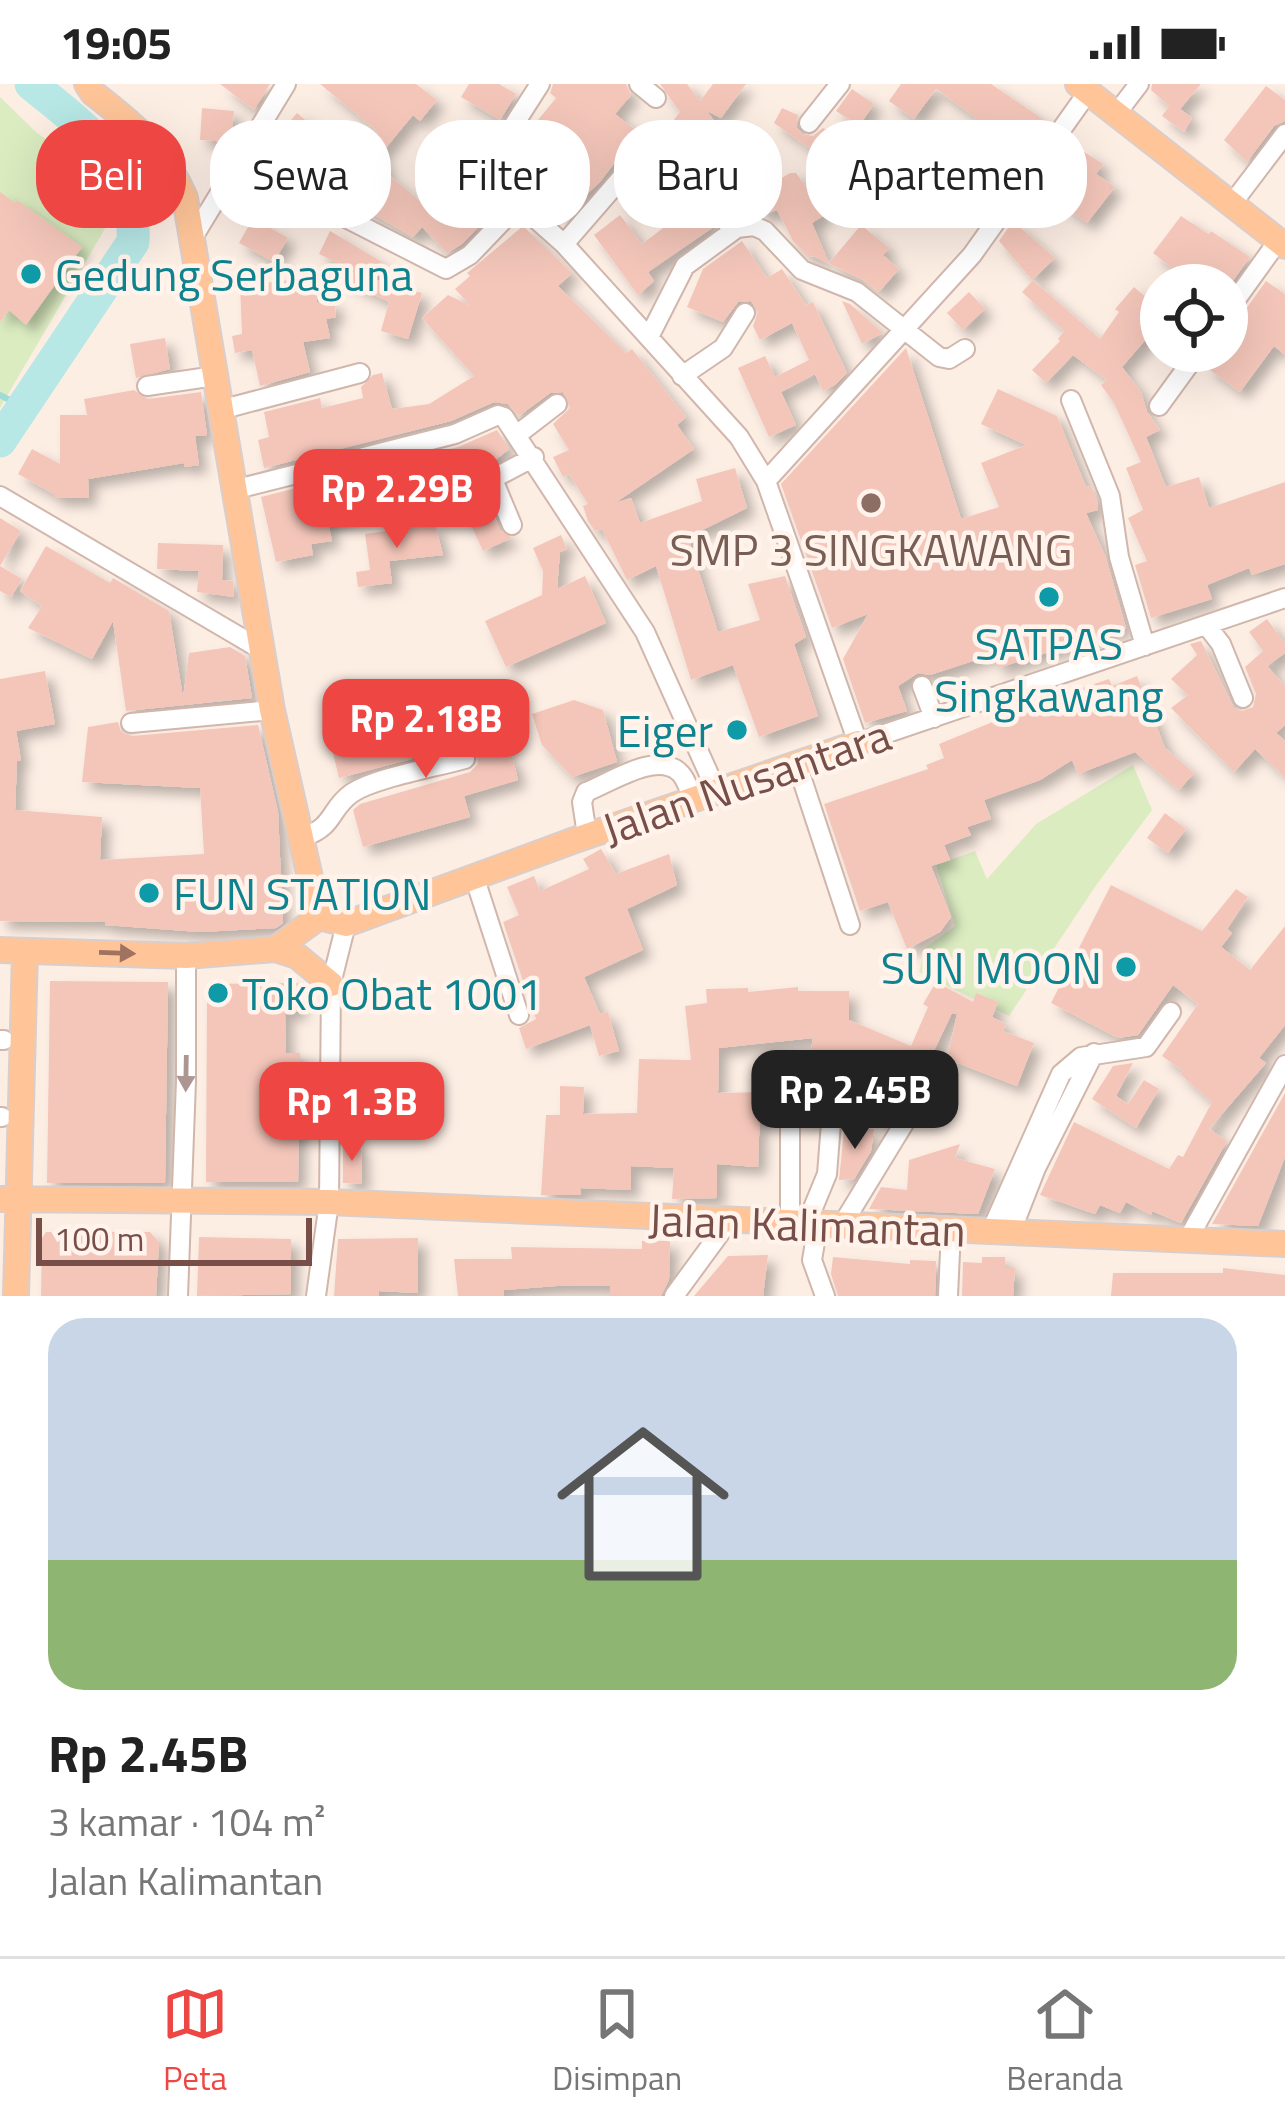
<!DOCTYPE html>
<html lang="id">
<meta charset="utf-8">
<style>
:root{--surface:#fff;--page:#f2f2f2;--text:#222;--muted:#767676;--line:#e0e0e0;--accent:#ee4743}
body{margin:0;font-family:"Titillium Web",sans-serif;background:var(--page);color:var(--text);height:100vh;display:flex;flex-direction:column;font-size:45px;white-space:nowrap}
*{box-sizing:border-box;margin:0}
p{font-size:39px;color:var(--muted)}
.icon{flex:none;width:66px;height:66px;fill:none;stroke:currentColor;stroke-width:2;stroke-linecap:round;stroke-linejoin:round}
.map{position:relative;height:1212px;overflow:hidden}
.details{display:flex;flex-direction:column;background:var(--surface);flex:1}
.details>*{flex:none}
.guide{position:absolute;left:36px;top:36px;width:1215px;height:108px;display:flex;gap:24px}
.tools{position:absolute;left:1140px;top:180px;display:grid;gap:24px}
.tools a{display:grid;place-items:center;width:108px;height:108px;border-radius:50%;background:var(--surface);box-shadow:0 12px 48px #0002;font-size:60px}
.scale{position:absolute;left:36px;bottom:30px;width:276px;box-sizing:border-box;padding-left:12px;border:6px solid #774f48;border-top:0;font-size:33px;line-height:42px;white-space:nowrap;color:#774f48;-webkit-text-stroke:9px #fff3eb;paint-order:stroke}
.price{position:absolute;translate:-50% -102px;padding:0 27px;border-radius:24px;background:var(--accent);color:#fff;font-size:39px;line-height:78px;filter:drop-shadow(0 3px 6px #0008)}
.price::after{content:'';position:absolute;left:50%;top:72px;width:36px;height:27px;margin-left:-18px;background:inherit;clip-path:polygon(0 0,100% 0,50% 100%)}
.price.selected{background:#222;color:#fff}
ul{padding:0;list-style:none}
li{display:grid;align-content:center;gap:24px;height:636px;padding:0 48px}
li span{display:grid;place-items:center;height:372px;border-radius:36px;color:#555}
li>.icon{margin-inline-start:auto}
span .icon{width:216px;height:216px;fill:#fffc;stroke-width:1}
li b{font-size:51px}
.tag{padding:0 42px;border-radius:48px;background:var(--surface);box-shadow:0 12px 48px #0002;font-size:42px;line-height:108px}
.tag.selected{background:var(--accent);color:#fff}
.status{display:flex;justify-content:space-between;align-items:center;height:84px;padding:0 60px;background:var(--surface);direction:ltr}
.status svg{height:33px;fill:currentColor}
.menu{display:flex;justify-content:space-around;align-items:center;height:168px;border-top:3px solid var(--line);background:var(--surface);font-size:33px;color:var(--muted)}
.menu a{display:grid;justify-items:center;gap:6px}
.menu .selected{color:var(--accent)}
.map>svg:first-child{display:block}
.green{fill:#dbecc1}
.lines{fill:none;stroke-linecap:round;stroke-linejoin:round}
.stream{stroke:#9ddad8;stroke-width:6}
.river{stroke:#b7e8e6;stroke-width:33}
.building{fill:#f4c6ba;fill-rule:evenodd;filter:url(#shadow)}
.minor-casing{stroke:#d1b6ac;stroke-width:22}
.major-casing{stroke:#d9cecc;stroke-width:28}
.minor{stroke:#fff;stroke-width:18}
.major{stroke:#ffc599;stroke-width:24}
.oneway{fill:#a07260}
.oneway2{fill:#ad9591}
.culture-dot{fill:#0f9aa8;stroke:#fff3eb;stroke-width:4.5}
.education-dot{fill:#8d6e63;stroke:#fff3eb;stroke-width:4.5}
.labels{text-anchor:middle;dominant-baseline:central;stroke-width:9;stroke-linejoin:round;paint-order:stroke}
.culture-label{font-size:45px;fill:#0d838f;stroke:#fff3eb;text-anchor:start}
.education-label{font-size:45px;fill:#785e54;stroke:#fff3eb}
.street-label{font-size:45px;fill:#774f48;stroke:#fff3eb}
</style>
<div class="status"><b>19:05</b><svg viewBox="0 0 49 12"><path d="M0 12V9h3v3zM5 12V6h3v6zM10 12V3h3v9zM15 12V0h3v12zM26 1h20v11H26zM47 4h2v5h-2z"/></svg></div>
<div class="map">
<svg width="1285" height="1212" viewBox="0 0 1285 1212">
<defs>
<filter id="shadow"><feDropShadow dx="8" dy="8" stdDeviation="6" flood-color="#0004"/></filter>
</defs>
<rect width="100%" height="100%" fill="#fdeee4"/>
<path class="green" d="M 0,13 L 36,48 L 124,112 L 0,324 Z
M 1133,681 L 1152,726 L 1097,800 L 1009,932 L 919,888 L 925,864 L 955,842 L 936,781 L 975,767 L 987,795 L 1036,740 Z"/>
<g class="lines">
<path class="stream" d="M 0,311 L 23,323"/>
<path class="river" d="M 0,357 L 133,158 C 137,78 87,46 31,0"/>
</g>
<path class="building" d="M 220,0 L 270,0 L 254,26 Z
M 320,0 L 416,0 L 437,16 L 420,37 L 413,31 L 379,72 L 388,80 L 383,86 L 421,118 L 464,69 L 475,78 L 447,123 L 458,131 L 467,120 L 484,137 L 462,160 L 447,169 L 422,143 L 413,153 L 351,118 L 337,114 L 318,96 L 313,101 L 268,63 L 297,29 L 352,75 L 378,48 Z
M 469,0 L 499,0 L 516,10 L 500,36 L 461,13 Z
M 553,0 L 626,0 L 631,11 L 615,30 L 638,48 L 600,98 L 563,132 L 542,109 L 568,85 L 545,64 L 532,79 L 515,64 L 556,14 L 550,9 Z
M 660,0 L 687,0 L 700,17 L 713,0 L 746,0 L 721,34 L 707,27 L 725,52 L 708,67 L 724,93 L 744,80 L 758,101 L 743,112 L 729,106 L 716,109 L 712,126 L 708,129 L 715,142 L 648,188 L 654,197 L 638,211 L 594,151 L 620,131 L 642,160 L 679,132 L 660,103 L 630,125 L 620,116 L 649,79 L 663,69 L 654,61 L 680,28 Z
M 901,0 L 991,0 L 1049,39 L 1025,73 L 974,37 L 976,34 L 936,5 L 914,35 L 889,17 Z
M 1152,0 L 1201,0 L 1180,25 L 1192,34 L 1184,48 L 1162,32 L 1169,22 L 1151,6 Z
M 1266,2 L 1285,16 L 1285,37 L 1274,42 L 1247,78 L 1224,56 Z
M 852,5 L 874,20 L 859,42 L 836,27 Z
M 202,24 L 234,27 L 231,58 L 200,56 Z
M 782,24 L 798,31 L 796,43 L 802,50 L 813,52 L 823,44 L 861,63 L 867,53 L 892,73 L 861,112 L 834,91 L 839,85 L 774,39 Z
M 1081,66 L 1103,80 L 1096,90 L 1115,103 L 1087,139 L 1061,120 L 1074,102 L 1063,94 Z
M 790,89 L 796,89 L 826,130 L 812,139 L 829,179 L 861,141 L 889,164 L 883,171 L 899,185 L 879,208 L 863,196 L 813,172 L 809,173 L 793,157 L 777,126 L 763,131 L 752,112 Z
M 0,108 L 15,119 L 17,116 L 82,163 L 26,241 L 9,226 L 0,238 Z
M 1181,132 L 1209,150 L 1211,147 L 1250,173 L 1227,205 L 1227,201 L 1175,201 L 1181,191 L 1153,169 Z
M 253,134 L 288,154 L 274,178 L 239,159 Z
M 1013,137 L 1055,174 L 1032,196 L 999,157 Z
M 523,142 L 572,189 L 558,202 L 626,269 L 632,265 L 686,333 L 677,341 L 694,365 L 615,419 L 631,414 L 640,439 L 702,417 L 696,395 L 735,384 L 747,424 L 688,453 L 718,548 L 760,536 L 748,500 L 785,492 L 806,553 L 794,560 L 818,632 L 759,653 L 733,581 L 691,596 L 656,482 L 627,496 L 602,445 L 595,447 L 588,437 L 583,422 L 588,420 L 569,390 L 563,393 L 553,373 L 569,366 L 553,340 L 570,324 L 563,308 L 550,309 L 519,332 L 508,320 L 494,318 L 451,337 L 264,384 L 258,356 L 269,353 L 264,328 L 320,314 L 322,324 L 363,314 L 361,303 L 373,291 L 382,289 L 392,325 L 429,320 L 474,292 L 422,234 L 448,211 L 471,222 L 455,205 L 470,192 L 467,189 Z
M 330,147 L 382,178 L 376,196 L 422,209 L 408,255 L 381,247 L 389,218 L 342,195 L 345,188 L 356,188 L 319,170 Z
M 742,157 L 767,194 L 782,185 L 806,221 L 813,218 L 847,289 L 835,301 L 823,307 L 815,290 L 781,308 L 796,341 L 769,353 L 738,284 L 765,272 L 775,293 L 809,276 L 792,239 L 760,256 L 753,242 L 758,228 L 751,217 L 738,218 L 723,238 L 687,223 L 703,185 Z
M 314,193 L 317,219 L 334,216 L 336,233 L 326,235 L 330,254 L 303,258 L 310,288 L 260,302 L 252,266 L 235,269 L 232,252 L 242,250 L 240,202 Z
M 1033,196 L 1100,255 L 1119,228 L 1115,225 L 1134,203 L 1161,226 L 1161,238 L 1122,283 L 1141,308 L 1147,328 L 1160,346 L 1146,353 L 1166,403 L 1199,393 L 1209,424 L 1285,398 L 1285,480 L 1252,491 L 1249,484 L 1207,501 L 1212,515 L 1151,534 L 1135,481 L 1147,477 L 1128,434 L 1143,426 L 1126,384 L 1141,378 L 1114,319 L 1101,301 L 1107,296 L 1073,271 L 1046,299 L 1032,286 L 1060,257 L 1058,255 L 1064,247 L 1022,208 Z
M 1266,197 L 1285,210 L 1285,271 L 1274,262 L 1240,308 L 1206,283 L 1218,267 L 1227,267 L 1227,241 L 1238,236 Z
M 969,208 L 985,225 L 963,246 L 947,229 Z
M 842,217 L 850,220 L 883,249 L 862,260 Z
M 165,254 L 170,285 L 136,294 L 130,260 Z
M 906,264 L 961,435 L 999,423 L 981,379 L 1026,361 L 981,340 L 998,305 L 1057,332 L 1086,403 L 1091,402 L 1097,416 L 1098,426 L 1086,429 L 1106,474 L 1126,544 L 998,584 L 994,570 L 930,591 L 918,589 L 898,602 L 907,627 L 865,639 L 843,575 L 868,530 L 832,544 L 781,400 Z
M 134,306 L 148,315 L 201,308 L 207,351 L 195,352 L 199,381 L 184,383 L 184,379 L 88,395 L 89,414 L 54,414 L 54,410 L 18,390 L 32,365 L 60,380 L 60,331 L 87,331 L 84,315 Z
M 497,346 L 509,365 L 483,386 L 481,398 L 500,446 L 512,454 L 483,467 L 453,402 L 328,438 L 332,457 L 311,460 L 313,471 L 276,478 L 261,413 L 458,363 Z
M 0,434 L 21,447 L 0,482 Z
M 435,440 L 443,471 L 389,477 L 392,499 L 358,503 L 356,488 L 370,486 L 365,450 Z
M 561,451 L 567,465 L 560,468 L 557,505 L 585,492 L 606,539 L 506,583 L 485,537 L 542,511 L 543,487 L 533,464 Z
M 158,459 L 223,461 L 222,496 L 233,497 L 234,513 L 197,508 L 199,487 L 157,485 Z
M 46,462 L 110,499 L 113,494 L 169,527 L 183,614 L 189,569 L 230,563 L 245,572 L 252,614 L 126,627 L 113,537 L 92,575 L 28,544 L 42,522 L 20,507 Z
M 0,482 L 22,495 L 11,513 L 0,507 Z
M 1267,535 L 1285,560 L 1285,569 L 1267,582 L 1285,602 L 1285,641 L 1276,649 L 1285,657 L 1285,693 L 1255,665 L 1234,688 L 1171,624 L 1188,611 L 1171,595 L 1197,571 L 1190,560 L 1201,557 L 1234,624 L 1242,627 L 1253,623 L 1256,610 L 1245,583 L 1263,567 L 1249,548 Z
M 45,587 L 55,640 L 16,647 L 21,676 L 17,677 L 15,726 L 102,733 L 100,776 L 204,770 L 200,704 L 82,698 L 88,643 L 118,638 L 121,648 L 132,652 L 258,641 L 278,728 L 283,839 L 276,844 L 200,848 L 105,841 L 105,838 L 0,837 L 0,595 Z
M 1137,592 L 1165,664 L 1194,689 L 1179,706 L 1135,668 L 1078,690 L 1072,676 L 1040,696 L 984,716 L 991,735 L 967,743 L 971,751 L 944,761 L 950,776 L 931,782 L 951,833 L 940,848 L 907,865 L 888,818 L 860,827 L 824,720 L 928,685 L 926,681 L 944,674 L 939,660 L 1039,619 L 1109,595 L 1112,602 Z
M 574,616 L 603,626 L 617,678 L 572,693 L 542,661 L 532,630 Z
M 496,638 L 505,674 L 512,672 L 518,696 L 464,712 L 470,733 L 363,763 L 353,726 L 360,720 L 470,688 L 478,680 L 478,670 L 470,662 L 462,662 L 339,694 L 333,669 L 458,640 L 460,647 Z
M 1165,729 L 1186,745 L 1168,769 L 1147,754 Z
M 601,765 L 616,790 L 669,770 L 677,801 L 627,825 L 643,866 L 584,893 L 600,930 L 608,928 L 619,967 L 599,972 L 590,941 L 526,965 L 519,944 L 536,935 L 503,838 L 519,831 L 507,803 L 534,792 L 540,807 L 589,785 L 583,775 Z
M 1111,801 L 1202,847 L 1236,805 L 1248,813 L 1227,845 L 1232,849 L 1221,863 L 1250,886 L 1285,842 L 1285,941 L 1259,974 L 1266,979 L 1209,1045 L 1227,1057 L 1181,1139 L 1152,1127 L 1151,1131 L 1126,1118 L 1120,1129 L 1100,1121 L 1095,1130 L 1040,1111 L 1074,1038 L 1169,1085 L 1178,1071 L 1183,1073 L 1212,1018 L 1180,990 L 1183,987 L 1162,972 L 1198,920 L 1173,901 L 1138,951 L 1118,954 L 1051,919 Z
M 50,897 L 168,898 L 165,1099 L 47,1099 Z
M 936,898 L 973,918 L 976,909 L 998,918 L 992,933 L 1006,940 L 1003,947 L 1034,959 L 1017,1002 L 947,975 L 957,930 L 952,929 L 930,975 L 889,1038 L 834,1012 L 831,1026 L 818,1035 L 760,1024 L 758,1083 L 717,1080 L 717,1114 L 672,1115 L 674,1084 L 631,1082 L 631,1106 L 580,1104 L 581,1111 L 541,1111 L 546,1031 L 560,1031 L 560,1002 L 584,1003 L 583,1030 L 637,1029 L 639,975 L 691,976 L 685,922 L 707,919 L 706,905 L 748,904 L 748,908 L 798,903 L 798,907 L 849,907 L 849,936 L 911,962 L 928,923 L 923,920 ZM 813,954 L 805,1000 L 768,993 L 766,1008 L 718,1009 L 719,964 Z
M 298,899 L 299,928 L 285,928 L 286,969 L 300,969 L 298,1098 L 206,1098 L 207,900 Z
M 1133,979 L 1116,1012 L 1128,1020 L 1144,996 L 1159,1005 L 1136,1044 L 1092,1015 L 1113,982 Z
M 1285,1009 L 1285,1073 L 1258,1142 L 1212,1140 Z
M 874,1045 L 871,1067 L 854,1095 L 839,1096 L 844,1046 Z
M 343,1060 L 361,1060 L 362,1100 L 343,1099 Z
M 960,1060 L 955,1074 L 995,1085 L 978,1130 L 869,1125 L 881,1103 L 907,1106 L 909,1076 Z
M 46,1148 L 150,1148 L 159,1158 L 156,1212 L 41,1212 L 42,1154 Z
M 199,1153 L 291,1155 L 291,1210 L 197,1212 Z
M 418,1154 L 418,1209 L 379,1207 L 379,1212 L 334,1212 L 338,1155 Z
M 642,1157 L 670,1157 L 669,1196 L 661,1212 L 610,1212 L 610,1202 L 556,1202 L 504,1206 L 504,1212 L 458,1212 L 454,1175 L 512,1175 L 511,1163 L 642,1165 Z
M 768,1171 L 763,1212 L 694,1212 L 728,1172 Z
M 833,1173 L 910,1180 L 910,1176 L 936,1177 L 935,1212 L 838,1212 L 831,1190 Z
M 982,1173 L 1005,1173 L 1005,1184 L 1015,1184 L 1013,1212 L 962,1212 L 963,1178 L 982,1179 Z
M 1223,1184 L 1285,1191 L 1285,1212 L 1111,1212 L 1113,1189 L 1223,1189 Z"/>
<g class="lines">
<g class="minor-casing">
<path id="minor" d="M 639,0 L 656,14
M 1116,30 L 1139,0
M 809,39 L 840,0
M 238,79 L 446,185 L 470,171 L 519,120
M 725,119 L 730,149
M 519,120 L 564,160 L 739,353 L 766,397 L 858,659 L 1285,514
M 519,120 L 517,96 L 499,64 L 540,0
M 1231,121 L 1285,50
M 192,155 L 286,0
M 564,160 L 636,77
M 1227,228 L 1278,157
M 649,253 L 685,182 L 737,144 L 754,142 L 765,147 L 802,186 L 857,208 L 939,273 L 949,275 L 965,265
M 682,292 L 723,264 L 745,229
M 147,302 L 215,292
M 1071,316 L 1110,412 L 1119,473 L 1145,562
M 1159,322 L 1199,267
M 220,326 L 360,289
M 518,350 L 557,320
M 766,397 L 972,171 L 1088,8
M 233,406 L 455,350 L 498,331 L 504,333 L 645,548 L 716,706
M 0,412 L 262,566
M 512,441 L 494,398 L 498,392 L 534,373
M 1207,542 L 1221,560 L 1243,614
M 922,602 L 934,634
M 131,639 L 272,626
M 797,680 L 850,841
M 587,751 L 582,718 L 586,708 C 610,699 656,667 679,688 C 686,694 689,706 693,715
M 303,753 C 335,743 329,725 352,709 C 374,694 437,683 465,675
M 474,792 L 519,931
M 0,956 L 4,956
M 0,1033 L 2,1033
M 790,1040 L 790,1140
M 806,1141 L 827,1090 L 831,1039
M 818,1141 L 812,1176 L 825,1212
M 842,1141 L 936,987
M 991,1147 L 1061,990 L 1081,973 L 1146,963 L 1171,928
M 1011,1148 L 1036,1084 L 1094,969
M 1188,1155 L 1285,981
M 178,1212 L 186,997 L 186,872
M 316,1212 L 329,1118 L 331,900 L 346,840
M 674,1212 L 729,1137
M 948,1212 L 951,1146"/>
</g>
<g class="major-casing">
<path id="major" d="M 87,0 L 93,9 C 133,40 165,66 185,114 L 272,626 L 319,833 L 346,840 L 575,756 L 858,659
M 1078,0 L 1285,162
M 275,865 L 297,872 L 331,900
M 0,866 L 186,872 L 275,865 L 319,833
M 0,1115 L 329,1118 L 1285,1160
M 16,1212 L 25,867"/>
</g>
<use href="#minor" class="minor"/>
<use href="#major" class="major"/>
</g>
<defs><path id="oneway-solid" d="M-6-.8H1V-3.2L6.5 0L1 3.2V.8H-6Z" transform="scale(3)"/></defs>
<use class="oneway" href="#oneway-solid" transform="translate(117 869) rotate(2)"/>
<use class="oneway2" href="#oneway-solid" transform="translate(186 989) rotate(91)"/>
<g class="culture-dot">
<circle cx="31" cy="190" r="12"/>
<circle cx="1049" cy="513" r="12"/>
<circle cx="737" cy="646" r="12"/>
<circle cx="149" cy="809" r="12"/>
<circle cx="1126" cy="883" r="12"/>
<circle cx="218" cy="909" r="12"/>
</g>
<circle class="education-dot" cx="871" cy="419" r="12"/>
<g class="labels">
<g class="culture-label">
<text x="55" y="190">Gedung Serbaguna</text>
<text x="1049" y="559" text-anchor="middle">SATPAS<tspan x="1049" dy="52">Singkawang</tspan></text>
<text x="713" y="646" text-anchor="end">Eiger</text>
<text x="173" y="809">FUN STATION</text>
<text x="1102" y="883" text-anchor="end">SUN MOON</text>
<text x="242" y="909">Toko Obat 1001</text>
</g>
<g class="education-label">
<text x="871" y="465">SMP 3 SINGKAWANG</text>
</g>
<g class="street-label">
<text transform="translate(746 697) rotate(-19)">Jalan Nusantara</text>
<text transform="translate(807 1140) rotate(2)">Jalan Kalimantan</text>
</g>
</g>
</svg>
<div class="tools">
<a><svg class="icon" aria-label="locate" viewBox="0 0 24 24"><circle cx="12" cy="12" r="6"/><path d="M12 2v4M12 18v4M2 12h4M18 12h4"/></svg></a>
</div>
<div class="scale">100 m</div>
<b class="price" style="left:397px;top:467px">Rp 2.29B</b>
<b class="price" style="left:426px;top:697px">Rp 2.18B</b>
<b class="price selected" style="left:855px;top:1068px">Rp 2.45B</b>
<b class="price" style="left:352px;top:1080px">Rp 1.3B</b>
<div class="guide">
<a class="tag selected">Beli</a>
<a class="tag">Sewa</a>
<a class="tag">Filter</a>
<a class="tag">Baru</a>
<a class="tag">Apartemen</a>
</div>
</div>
<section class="details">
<ul>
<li><span style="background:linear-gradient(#c9d6e8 65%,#8fb573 0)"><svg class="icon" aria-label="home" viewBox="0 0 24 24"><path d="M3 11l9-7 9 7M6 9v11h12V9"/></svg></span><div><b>Rp 2.45B</b><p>3 kamar · 104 m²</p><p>Jalan Kalimantan</p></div></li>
</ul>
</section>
<nav class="menu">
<a class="selected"><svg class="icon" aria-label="map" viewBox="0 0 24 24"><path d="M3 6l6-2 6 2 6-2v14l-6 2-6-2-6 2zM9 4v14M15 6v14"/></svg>Peta</a>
<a><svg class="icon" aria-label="saved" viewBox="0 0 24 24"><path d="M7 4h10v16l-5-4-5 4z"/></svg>Disimpan</a>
<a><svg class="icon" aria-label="home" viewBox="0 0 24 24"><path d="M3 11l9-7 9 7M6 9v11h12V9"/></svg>Beranda</a>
</nav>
